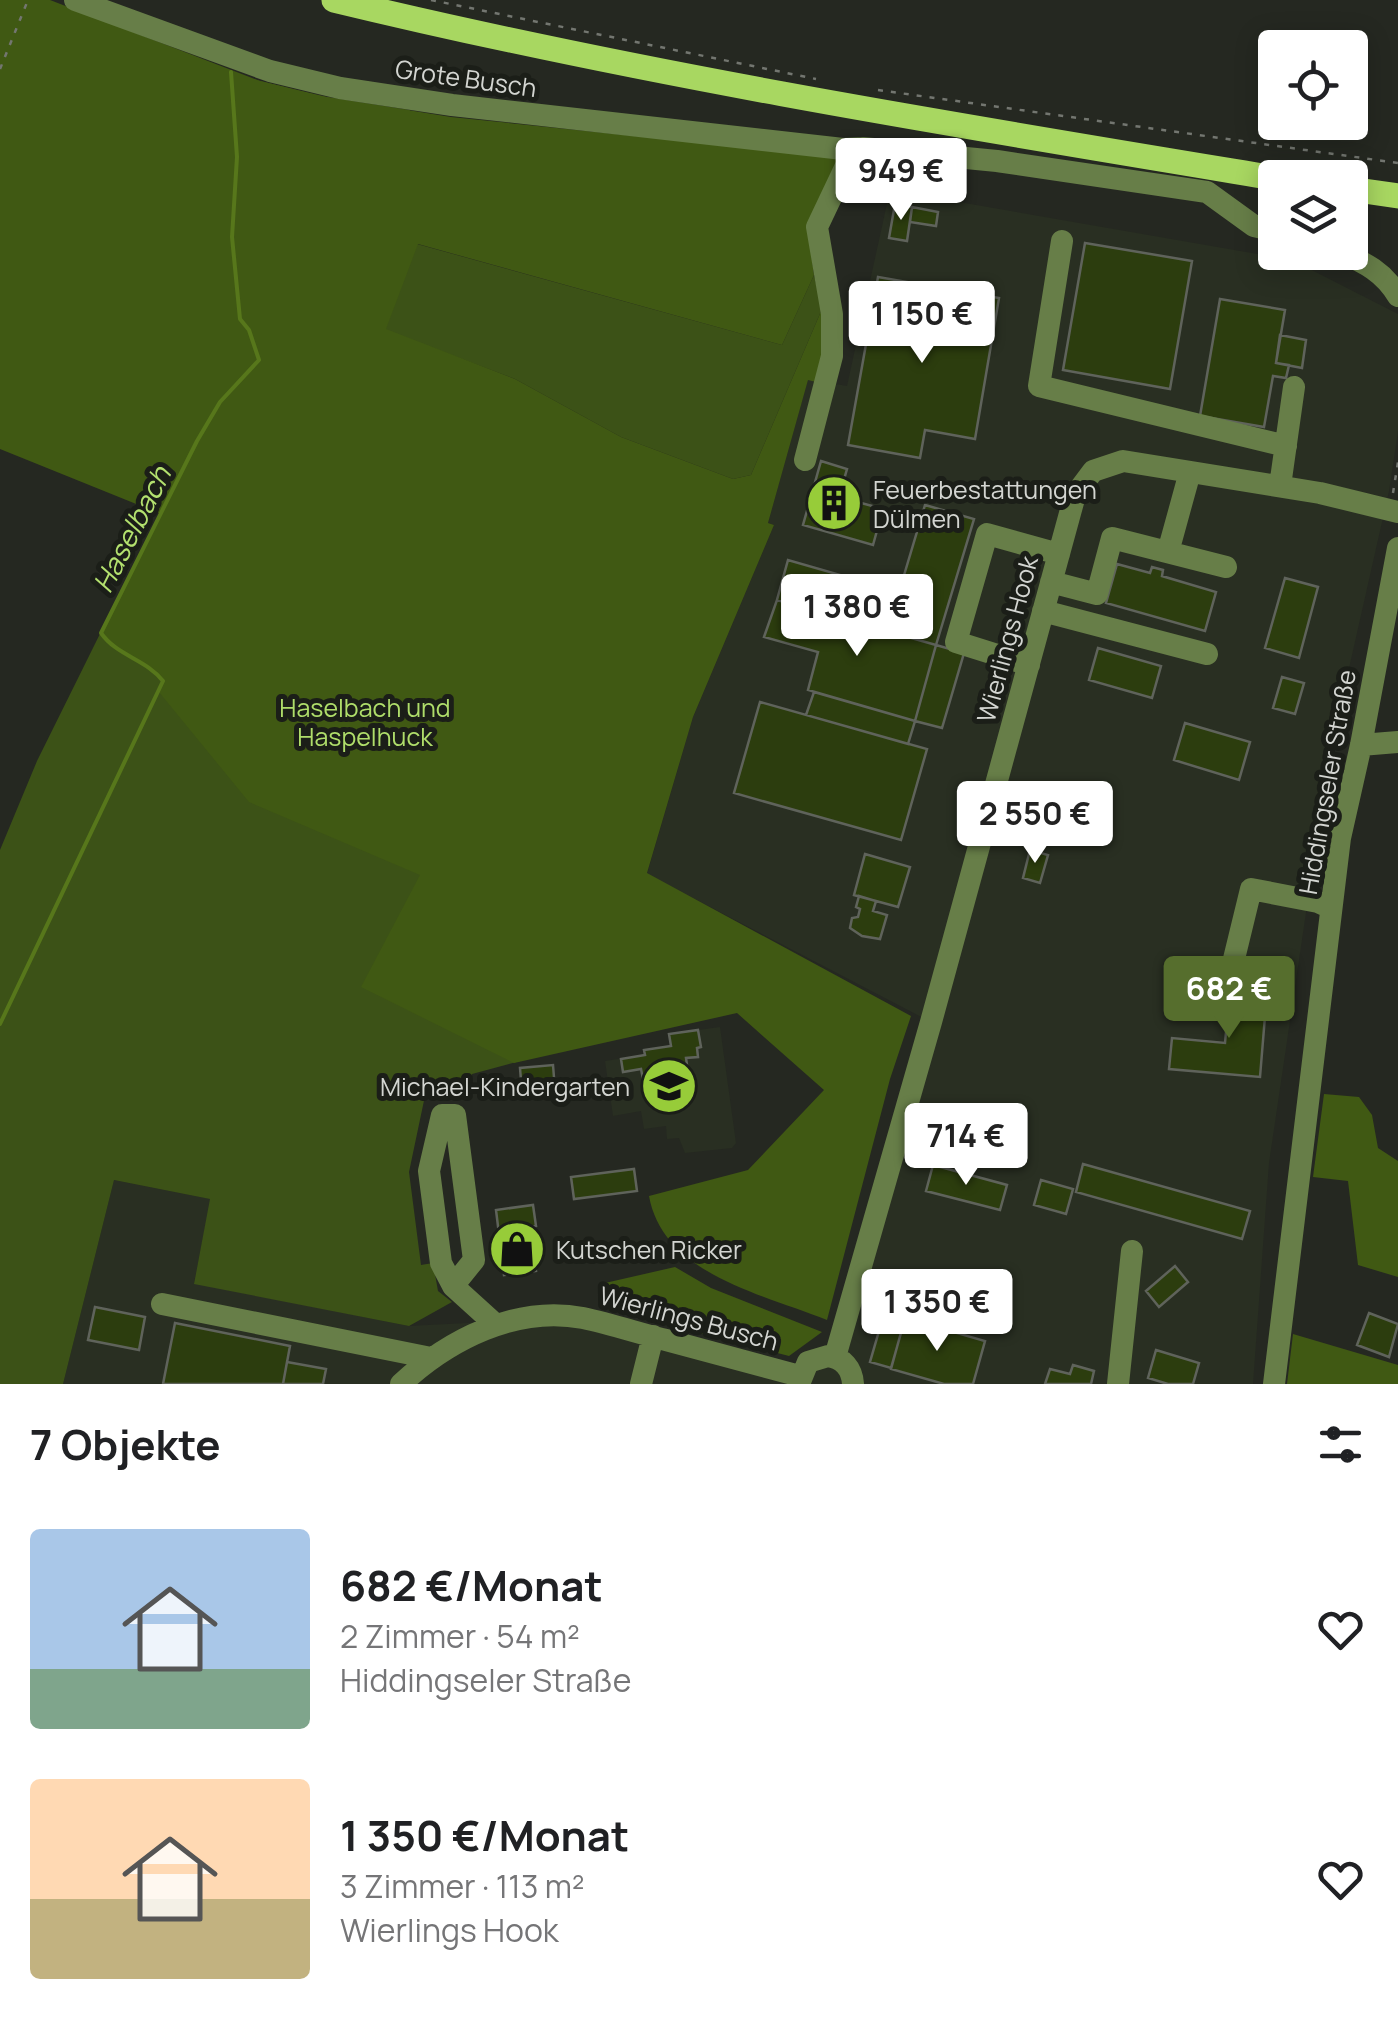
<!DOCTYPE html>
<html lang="de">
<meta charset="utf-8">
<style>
:root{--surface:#fff;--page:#f2f2f2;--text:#202124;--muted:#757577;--accent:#566e2d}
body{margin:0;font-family:Manrope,sans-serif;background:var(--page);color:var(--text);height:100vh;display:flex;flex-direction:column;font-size:38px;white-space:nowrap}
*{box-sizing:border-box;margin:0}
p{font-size:32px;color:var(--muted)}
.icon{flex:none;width:55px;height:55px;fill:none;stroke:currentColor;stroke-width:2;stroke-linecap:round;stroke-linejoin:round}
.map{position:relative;height:1384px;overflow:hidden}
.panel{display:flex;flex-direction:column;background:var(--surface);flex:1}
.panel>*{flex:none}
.buttons{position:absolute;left:1258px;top:30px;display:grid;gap:20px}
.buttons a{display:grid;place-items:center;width:110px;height:110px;border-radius:10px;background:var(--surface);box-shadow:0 5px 25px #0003;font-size:50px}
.price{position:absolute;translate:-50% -85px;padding:0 22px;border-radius:10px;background:#fff;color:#222;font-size:32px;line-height:65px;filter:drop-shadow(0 2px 5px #0008)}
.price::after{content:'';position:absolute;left:50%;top:60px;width:30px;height:22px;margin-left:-15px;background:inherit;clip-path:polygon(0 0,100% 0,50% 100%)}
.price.on{background:var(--accent);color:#fff}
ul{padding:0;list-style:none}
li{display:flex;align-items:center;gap:30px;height:250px;padding:0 30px}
li span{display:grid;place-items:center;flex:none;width:280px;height:200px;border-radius:10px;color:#555}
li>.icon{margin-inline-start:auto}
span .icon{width:120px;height:120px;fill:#fffc;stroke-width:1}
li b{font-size:42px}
h2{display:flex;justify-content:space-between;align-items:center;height:120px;padding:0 30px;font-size:42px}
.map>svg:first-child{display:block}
.built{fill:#292f22}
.green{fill:#3c5217}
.forest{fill:#405913}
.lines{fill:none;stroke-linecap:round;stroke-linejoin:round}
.stream{stroke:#57771b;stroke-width:4}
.building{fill:#2c3d0e;stroke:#5f635b;stroke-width:2.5}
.path{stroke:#737670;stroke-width:2.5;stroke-dasharray:5 8;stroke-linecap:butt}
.minor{stroke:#677e48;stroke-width:22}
.major{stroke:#a8d761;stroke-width:25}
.labels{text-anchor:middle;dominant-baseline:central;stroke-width:10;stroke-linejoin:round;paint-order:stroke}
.street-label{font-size:25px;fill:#d3d5d1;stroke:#1b1e18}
.poi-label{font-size:25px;fill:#d3d5d1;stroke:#1b1e18;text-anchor:start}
.park-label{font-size:25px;fill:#afdd6a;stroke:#1b1e18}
.water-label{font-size:28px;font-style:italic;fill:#b4e26f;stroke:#1b1e18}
</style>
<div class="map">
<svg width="1398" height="1384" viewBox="0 0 1398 1384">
<rect width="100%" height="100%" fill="#252821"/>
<path class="built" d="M 890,190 L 1292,260 L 1398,314 L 1398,431 L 1389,491 L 1329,757 L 1269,1163 L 1253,1384 L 63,1384 L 114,1180 L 211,1199 L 194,1283 L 409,1326 L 579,1317 L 800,1376 L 828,1356 L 931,1022 L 647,874 L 693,717 L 774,525 L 768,523 L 808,379 L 847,386 Z
M 720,1027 L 736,1143 L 732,1148 L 685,1153 L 679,1138 L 667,1139 L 666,1126 L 644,1129 L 641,1111 L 613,1116 L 605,1061 L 645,1055 L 644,1050 L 670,1046 L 669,1034 Z"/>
<path class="green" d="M 245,77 L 320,96 L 410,110 L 386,180 L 385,330 L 417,244 L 782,345 L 814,275 L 822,309 L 751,475 L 733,479 L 621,437 L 515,379 L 393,333 L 524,1060 L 472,1074 L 472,1084 L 426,1091 L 409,1172 L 421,1265 L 433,1263 L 438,1291 L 452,1302 L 409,1326 L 194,1284 L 210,1199 L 114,1180 L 63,1384 L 0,1384 L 0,850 L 37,761 L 196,440 Z"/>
<path class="forest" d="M 0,0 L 50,0 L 260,81 L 327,97 L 451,117 L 838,157 L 809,235 L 814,275 L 782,345 L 418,244 L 386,329 L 515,379 L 621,437 L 733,479 L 751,475 L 822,309 L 827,340 L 816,382 L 808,380 L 768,523 L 774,525 L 693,717 L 647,873 L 911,1016 L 890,1079 L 827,1320 C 762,1294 663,1274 649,1196 L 748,1170 L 824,1090 L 737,1013 L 514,1063 L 361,987 L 420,875 L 249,802 L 159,692 L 164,681 C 146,659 118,654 100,632 L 161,514 L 0,449 Z
M 1324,1094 L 1359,1097 L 1372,1115 L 1378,1148 L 1398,1161 L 1398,1277 L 1358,1265 L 1348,1181 L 1313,1177 Z
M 675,1267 L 711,1288 L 822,1332 L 789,1356 L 611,1310 L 605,1283 Z
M 1293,1334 L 1398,1365 L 1398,1384 L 1287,1384 Z"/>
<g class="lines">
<path class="stream" d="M 0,1024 L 163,681 C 146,659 117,656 101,633 L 197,441 L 220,402 L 259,360 L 249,330 L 240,319 L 232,237 L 237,157 L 231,72"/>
</g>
<path class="building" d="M 895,204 L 912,207 L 907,241 L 889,238 Z
M 912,207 L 938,212 L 936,226 L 910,222 Z
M 1085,243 L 1192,261 L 1170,389 L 1063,370 Z
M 878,277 L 999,298 L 975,439 L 925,430 L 920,458 L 848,445 Z
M 1220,299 L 1285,310 L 1276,363 L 1289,365 L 1286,378 L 1273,376 L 1264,427 L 1200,416 Z
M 1280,335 L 1306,340 L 1302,368 L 1276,363 Z
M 821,461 L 847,469 L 839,497 L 883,509 L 873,545 L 803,525 Z
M 925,505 L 974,519 L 936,645 L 777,600 L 788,560 L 899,592 Z
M 1117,564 L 1150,573 L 1152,567 L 1163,570 L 1162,576 L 1216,592 L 1205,631 L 1106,603 Z
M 1285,578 L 1318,587 L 1299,658 L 1265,648 Z
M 777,600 L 936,645 L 915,721 L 808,690 L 818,652 L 764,637 Z
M 936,645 L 964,653 L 942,728 L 915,721 Z
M 1098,648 L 1161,666 L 1152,698 L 1089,680 Z
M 1282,677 L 1304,683 L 1295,714 L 1273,708 Z
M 814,692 L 915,721 L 908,744 L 806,715 Z
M 760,702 L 927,749 L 901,840 L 734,793 Z
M 1185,723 L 1250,742 L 1239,780 L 1174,760 Z
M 1030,850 L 1048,855 L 1040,883 L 1023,878 Z
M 865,854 L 910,867 L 898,907 L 854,895 Z
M 859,896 L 876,901 L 873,911 L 887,915 L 880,939 L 862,936 L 850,928 L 852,918 L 858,917 L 860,909 L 856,907 Z
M 1230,989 L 1267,992 L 1260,1077 L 1169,1069 L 1172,1038 L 1225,1043 Z
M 698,1030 L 701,1047 L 697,1048 L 698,1057 L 686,1058 L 688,1072 L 643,1079 L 641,1069 L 623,1072 L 621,1059 L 645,1055 L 644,1050 L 671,1046 L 669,1034 Z
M 553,1065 L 555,1090 L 522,1093 L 520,1068 Z
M 947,1126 L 970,1132 L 964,1155 L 941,1149 Z
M 1083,1164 L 1250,1211 L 1242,1239 L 1076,1192 Z
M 933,1165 L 1007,1185 L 1000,1210 L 926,1191 Z
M 634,1169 L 637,1191 L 574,1199 L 571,1177 Z
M 1041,1180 L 1073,1189 L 1066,1214 L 1034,1205 Z
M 533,1205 L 536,1226 L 531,1227 L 536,1271 L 504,1275 L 496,1210 Z
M 1175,1266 L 1188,1282 L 1159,1307 L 1146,1291 Z
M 95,1307 L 145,1317 L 139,1350 L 88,1340 Z
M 1369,1313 L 1398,1324 L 1389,1357 L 1357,1345 Z
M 884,1314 L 905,1319 L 891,1368 L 870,1362 Z
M 905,1318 L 985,1341 L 973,1384 L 944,1384 L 891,1369 Z
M 175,1323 L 290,1346 L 283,1384 L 163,1384 Z
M 1156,1350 L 1199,1363 L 1193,1384 L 1168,1384 L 1148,1378 Z
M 287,1362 L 326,1369 L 323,1384 L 283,1384 Z
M 1073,1365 L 1094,1371 L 1091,1384 L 1045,1384 L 1050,1369 L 1070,1374 Z"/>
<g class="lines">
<path class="path" d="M 431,0 L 816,79
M 0,69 L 28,0
M 878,90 L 1398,163
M 1393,493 L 1398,462"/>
<path class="minor" d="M 75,0 L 270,71 L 340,88 L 452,105 L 843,149 L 863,148 L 997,161 L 1207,192 L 1254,226 L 1275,231
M 1062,241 L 1039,386 L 1286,446
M 1341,252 C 1365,263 1384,272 1398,296
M 805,460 L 832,356 L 832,314 L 817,227 L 845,168 L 863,148
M 1280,486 L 1294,387
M 1168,552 L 1190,472
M 1051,582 L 1097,594 L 1112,538 L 1226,567
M 1043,611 L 1207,654
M 1029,665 L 956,642 L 987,534 L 1059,554
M 1361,745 L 1398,742
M 1232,967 L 1251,889 L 1318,902 L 1331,908
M 453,1286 L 474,1260 L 455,1115 L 442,1115 L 429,1171 L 441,1263 L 453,1286 L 496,1325
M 162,1304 L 431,1358
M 835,1357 L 931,1022 L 1075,495 L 1093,471 L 1123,461 L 1320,493 L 1398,512
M 401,1384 C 448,1340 516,1305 583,1318 C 611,1324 638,1333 666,1340 C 710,1352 755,1364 800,1376
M 641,1384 L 653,1336
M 799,1384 L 808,1362 L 828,1356 C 843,1358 852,1368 853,1384
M 1118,1384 L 1132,1251
M 1274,1384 L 1340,838 L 1361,745 L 1398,548"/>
<path class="major" d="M 334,0 C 644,75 960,126 1275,178
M 1350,189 L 1398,196"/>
</g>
<defs>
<g id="building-disc" transform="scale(2.875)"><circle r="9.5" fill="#97cc39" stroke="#1b1e18"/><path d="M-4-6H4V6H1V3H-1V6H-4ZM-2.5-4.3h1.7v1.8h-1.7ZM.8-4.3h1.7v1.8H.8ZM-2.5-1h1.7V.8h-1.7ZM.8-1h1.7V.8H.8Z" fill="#111"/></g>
<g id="school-disc" transform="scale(2.875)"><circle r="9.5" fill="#97cc39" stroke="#1b1e18"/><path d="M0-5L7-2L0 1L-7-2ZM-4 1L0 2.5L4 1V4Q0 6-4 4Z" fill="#111"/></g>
<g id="shop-disc" transform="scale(2.875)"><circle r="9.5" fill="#97cc39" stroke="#1b1e18"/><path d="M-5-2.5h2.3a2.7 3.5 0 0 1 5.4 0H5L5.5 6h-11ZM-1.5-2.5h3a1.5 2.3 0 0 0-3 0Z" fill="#111"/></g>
</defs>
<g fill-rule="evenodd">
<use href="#building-disc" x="834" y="503"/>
<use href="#school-disc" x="669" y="1086"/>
<use href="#shop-disc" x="517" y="1249"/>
</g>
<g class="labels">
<g class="street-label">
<text transform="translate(466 78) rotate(8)">Grote Busch</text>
<text transform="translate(1007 639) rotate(-75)">Wierlings Hook</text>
<text transform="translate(1327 782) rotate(-80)">Hiddingseler Straße</text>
<text transform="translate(689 1318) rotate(15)">Wierlings Busch</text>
</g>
<g class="poi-label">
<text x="873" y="489">Feuerbestattungen<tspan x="873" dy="29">Dülmen</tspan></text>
<text x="630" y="1086" text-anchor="end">Michael-Kindergarten</text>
<text x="556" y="1249">Kutschen Ricker</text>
</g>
<g class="park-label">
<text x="365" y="707">Haselbach und<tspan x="365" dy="29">Haspelhuck</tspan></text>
</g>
<g class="water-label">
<text transform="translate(131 529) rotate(-63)">Haselbach</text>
</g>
</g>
</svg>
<div class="buttons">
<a><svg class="icon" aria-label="locate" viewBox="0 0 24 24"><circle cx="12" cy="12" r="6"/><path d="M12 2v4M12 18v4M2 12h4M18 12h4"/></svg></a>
<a><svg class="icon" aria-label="layers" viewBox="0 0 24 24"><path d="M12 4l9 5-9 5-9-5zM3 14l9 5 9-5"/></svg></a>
</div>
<b class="price" style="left:901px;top:223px">949 €</b>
<b class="price" style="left:922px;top:366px">1 150 €</b>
<b class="price" style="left:857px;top:659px">1 380 €</b>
<b class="price" style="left:1035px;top:866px">2 550 €</b>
<b class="price on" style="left:1229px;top:1041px">682 €</b>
<b class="price" style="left:966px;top:1188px">714 €</b>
<b class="price" style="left:937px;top:1354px">1 350 €</b>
</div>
<section class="panel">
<h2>7 Objekte<svg class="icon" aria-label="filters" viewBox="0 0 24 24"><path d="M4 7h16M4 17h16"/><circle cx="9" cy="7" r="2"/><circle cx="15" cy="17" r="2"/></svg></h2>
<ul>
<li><span style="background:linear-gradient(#a9c7e8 70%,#7fa58c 0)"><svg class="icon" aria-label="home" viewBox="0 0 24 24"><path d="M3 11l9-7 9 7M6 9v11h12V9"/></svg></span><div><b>682 €/Monat</b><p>2 Zimmer · 54 m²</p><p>Hiddingseler Straße</p></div><svg class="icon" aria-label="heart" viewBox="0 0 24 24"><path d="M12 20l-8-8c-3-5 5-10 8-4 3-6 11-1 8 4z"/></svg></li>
<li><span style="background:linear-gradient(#ffd9b3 60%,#c2b280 0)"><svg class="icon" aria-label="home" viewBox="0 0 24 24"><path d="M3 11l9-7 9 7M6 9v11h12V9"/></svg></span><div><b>1 350 €/Monat</b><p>3 Zimmer · 113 m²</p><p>Wierlings Hook</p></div><svg class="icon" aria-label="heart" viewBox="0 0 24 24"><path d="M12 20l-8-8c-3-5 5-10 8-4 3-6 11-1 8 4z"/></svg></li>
</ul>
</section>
